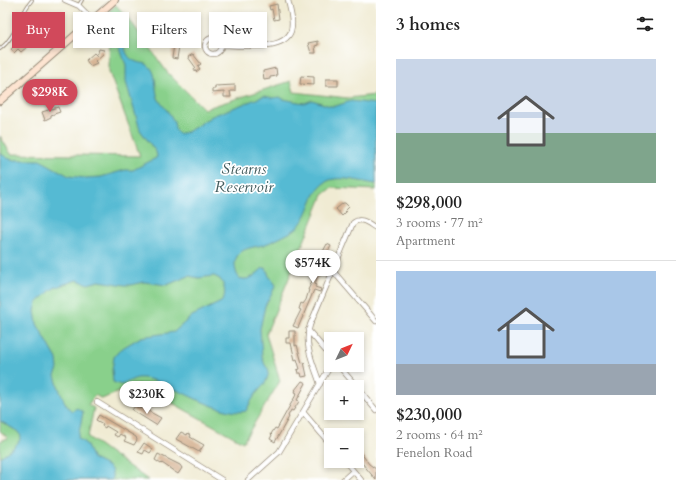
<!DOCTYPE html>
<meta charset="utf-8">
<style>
:root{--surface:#fff;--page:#f6f6f6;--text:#222;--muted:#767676;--line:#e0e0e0;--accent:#d1495b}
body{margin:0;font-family:Cardo,serif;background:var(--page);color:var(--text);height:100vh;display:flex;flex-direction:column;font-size:15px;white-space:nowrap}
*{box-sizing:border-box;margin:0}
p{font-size:13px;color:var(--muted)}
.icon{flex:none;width:22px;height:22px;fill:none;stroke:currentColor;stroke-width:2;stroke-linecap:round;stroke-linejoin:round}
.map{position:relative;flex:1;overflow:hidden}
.sheet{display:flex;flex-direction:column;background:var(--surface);width:300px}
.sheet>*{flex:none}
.banner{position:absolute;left:12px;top:12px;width:304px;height:36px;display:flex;gap:8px}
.needle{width:26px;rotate:47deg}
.fabs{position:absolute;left:324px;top:332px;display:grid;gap:8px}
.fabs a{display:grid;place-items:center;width:40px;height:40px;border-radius:0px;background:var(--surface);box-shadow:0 2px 6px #0003;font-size:20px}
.price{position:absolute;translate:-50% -34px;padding:0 9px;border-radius:14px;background:#fff;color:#222;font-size:13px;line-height:26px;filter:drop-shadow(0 1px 2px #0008)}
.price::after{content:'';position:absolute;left:50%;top:24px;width:12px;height:9px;margin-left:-6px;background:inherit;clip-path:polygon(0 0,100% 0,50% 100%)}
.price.selected{background:var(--accent);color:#fff}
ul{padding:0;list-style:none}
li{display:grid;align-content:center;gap:8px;height:212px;padding:0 20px}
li+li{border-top:1px solid var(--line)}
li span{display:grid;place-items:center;height:124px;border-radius:0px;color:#555}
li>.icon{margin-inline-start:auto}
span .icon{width:72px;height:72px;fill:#fffc;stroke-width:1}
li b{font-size:17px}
h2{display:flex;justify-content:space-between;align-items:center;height:48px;padding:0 20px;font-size:17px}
.chip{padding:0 14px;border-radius:0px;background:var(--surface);box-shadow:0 2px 6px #0003;font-size:14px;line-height:36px}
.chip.selected{background:var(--accent);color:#fff}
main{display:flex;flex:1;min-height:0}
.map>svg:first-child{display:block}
.green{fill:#89d08b;stroke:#627d54}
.water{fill:#55bad3;stroke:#487278}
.building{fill:#d4b08f}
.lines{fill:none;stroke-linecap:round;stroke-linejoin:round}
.lane-casing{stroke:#968a78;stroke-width:4}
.street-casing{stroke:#968a78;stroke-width:6}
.secondary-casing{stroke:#968a78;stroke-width:8}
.lane{stroke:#fff;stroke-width:2}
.street{stroke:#fff;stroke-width:4.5}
.secondary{stroke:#fde4d1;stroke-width:6}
.labels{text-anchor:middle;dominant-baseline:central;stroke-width:3.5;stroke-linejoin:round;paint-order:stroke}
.water-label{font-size:16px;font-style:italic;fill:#445c5d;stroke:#fff}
</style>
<main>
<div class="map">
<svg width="376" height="480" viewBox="0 0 376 480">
<rect width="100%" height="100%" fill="#fff"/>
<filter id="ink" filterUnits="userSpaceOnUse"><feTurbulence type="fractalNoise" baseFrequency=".025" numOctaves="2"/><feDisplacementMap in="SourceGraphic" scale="8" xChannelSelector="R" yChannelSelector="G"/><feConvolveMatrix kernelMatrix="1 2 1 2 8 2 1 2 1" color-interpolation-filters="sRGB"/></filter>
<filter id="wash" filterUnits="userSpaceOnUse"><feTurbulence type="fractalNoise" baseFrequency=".012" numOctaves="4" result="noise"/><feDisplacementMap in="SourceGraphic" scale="16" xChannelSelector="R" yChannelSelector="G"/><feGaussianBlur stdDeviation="0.9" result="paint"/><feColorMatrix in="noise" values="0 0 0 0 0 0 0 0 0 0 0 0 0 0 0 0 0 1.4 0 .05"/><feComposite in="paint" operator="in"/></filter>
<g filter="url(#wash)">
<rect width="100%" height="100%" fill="#f0ebd3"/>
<path class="green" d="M 116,5 L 132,23 L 167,72 L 204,109 L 291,81 L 294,92 L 348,98 L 376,95 L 376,190 L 332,188 L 323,195 L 266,334 L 280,381 L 243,442 L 138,384 L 102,399 L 95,395 L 88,405 L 94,408 L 88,437 L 148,480 L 0,480 L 0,441 L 8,438 L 0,431 L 0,136 L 11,154 L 140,156 L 109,72 L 110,10 Z"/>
<path class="water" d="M 121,38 L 125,40 C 124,50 127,59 137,62 C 142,64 145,62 149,66 C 158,74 154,87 158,98 C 161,105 169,111 172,118 C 176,124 173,130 179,134 L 189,131 L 212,116 L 264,96 L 273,98 L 280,97 L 283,99 L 298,102 L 305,103 L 312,100 L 330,106 L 336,106 L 351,101 L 376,104 L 376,184 C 363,182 342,176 330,180 C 308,188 313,220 291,232 C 282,237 272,242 263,245 C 251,248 237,248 235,263 C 235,269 236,273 239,278 C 250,282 256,274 263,268 L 266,268 L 269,276 L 276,285 L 265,306 L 260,329 L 262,357 L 265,365 L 269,370 C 267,387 259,387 252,400 C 249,404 248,408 246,411 C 230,416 196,399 181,392 C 178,390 173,390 170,388 C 160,383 149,377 138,378 C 131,379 127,383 121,385 L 113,382 L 112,370 L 114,357 L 118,352 L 124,347 L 141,337 L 174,332 L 192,316 L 221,302 C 227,296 225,286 220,279 L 214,276 L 199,278 L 189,276 L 167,285 L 144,282 L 131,285 L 125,285 L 99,281 L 88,284 L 77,280 L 56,287 L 50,291 L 37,303 L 35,311 L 37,324 L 57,359 L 58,369 L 55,376 C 58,386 64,406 72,411 L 77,408 L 83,412 L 78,438 L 86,444 L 93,459 L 109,467 L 112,471 L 112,480 L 0,480 L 0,457 C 8,451 19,446 21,436 L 17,431 L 0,421 L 0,153 L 7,158 L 13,160 L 40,160 L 69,176 L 85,178 L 101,177 L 125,170 L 133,170 L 156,158 L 157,156 L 156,152 L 140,130 L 138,123 L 126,82 L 126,65 L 118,43 L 119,40 Z"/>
<g id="blocks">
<path class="building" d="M 277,4 L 279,19 L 274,20 L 272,9 L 270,10 L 269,6 Z
M 249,21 L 262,21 L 262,26 L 257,26 L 257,27 L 248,27 Z
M 195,26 L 200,28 L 195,43 L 189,41 Z
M 175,38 L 180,39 L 177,59 L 172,58 Z
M 20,39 L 27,47 L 21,52 L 18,49 L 14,53 L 11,49 L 15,46 L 14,44 Z
M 318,41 L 318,45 L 315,46 L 316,53 L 311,53 L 308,43 Z
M 99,49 L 104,50 L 103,54 L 95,61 L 97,63 L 90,66 L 86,60 L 94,53 L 97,56 Z
M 193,54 L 201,64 L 198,66 L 200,69 L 196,72 L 194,69 L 196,68 L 188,57 Z
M 276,68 L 277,76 L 270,77 L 270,79 L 264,80 L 263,71 Z
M 301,76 L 314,77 L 314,85 L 300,84 Z
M 326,79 L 338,79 L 338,86 L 326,86 Z
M 235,85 L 235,91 L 230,91 L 231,97 L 224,97 L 224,92 L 212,93 L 212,89 L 215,89 L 215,86 Z
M 58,107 L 60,112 L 51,115 L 51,117 L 45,120 L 42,112 Z
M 343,203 L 345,203 L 349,207 L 345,211 L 346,212 L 342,216 L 336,209 Z
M 327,244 L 331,246 L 328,252 L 330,255 L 328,260 L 325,259 L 320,267 L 323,268 L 320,276 L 318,275 L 315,284 L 316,285 L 315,287 L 321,289 L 320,292 L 314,290 L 298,328 L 293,326 L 301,310 L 299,309 L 301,303 L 303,304 L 306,300 L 309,290 L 308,290 L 313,279 L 310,278 L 311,274 Z
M 289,331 L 295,331 L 295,346 L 297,345 L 302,363 L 304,362 L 307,376 L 302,377 L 301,373 L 298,373 L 297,370 L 300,369 L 297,359 L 295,360 L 291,343 L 286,343 L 286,338 L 289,338 Z
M 302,381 L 306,383 L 297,400 L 299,401 L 298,403 L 293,411 L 291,410 L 288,416 L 289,417 L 275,442 L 270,439 L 272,435 L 271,434 L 275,428 L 277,429 L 297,393 L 295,392 L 296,390 L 295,390 Z
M 135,406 L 140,409 L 141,407 L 161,418 L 156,425 L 132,410 Z
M 99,415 L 136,437 L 137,440 L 134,445 L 124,441 L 126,438 L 120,434 L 118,437 L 114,435 L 116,432 L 106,426 L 105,428 L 102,426 L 103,424 L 96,420 Z
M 181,432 L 187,435 L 188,433 L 191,435 L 190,437 L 204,445 L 199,452 L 176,439 Z
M 144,443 L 153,449 L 150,453 L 145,450 L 143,454 L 138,452 Z
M 361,453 L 369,464 L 376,469 L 376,480 L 357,457 Z
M 158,454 L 180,465 L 182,468 L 178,474 L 162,463 L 161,464 L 155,460 Z"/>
</g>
</g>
<g filter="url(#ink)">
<use href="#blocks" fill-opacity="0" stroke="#968a78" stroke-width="1"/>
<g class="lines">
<g class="lane-casing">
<path id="lane" d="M 79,5 L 82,0
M 0,49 C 17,36 19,15 32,0"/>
</g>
<g class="street-casing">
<path id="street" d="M 65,0 L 79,6 L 92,19
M205 46a8 8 0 1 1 16 0a8 8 0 1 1-16 0Z
M 221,45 C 239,45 284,52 291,31 C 294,21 290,10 288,0
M 333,271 L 376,321
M 308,330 L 331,357
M 338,365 L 357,387
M 320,384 C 314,365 303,345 310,325 L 353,223 C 361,216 369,224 376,228
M 357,387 L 376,410
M 97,402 L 222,480
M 303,412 L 331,445
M 345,461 L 361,480
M 248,480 L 279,452 L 331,365
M 343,480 L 353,471"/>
</g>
<g class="secondary-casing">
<path id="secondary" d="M 0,101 L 115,0"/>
</g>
<use href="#lane" class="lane"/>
<use href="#street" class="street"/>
<use href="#secondary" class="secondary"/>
</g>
</g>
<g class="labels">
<g class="water-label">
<text x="244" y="169">Stearns<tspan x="244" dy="18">Reservoir</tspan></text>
</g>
</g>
</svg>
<div class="fabs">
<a><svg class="needle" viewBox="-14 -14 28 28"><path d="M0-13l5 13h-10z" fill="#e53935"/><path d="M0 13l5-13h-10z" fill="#767676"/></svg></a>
<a>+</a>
<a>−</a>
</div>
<b class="price selected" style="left:50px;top:113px">$298K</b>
<b class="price" style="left:313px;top:284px">$574K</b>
<b class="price" style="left:147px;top:415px">$230K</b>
<div class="banner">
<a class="chip selected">Buy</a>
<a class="chip">Rent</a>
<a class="chip">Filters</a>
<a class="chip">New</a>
</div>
</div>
<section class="sheet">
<h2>3 homes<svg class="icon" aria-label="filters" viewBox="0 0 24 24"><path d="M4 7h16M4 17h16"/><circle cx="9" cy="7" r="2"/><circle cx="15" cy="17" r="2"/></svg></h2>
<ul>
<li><span style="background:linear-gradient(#c9d6e8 60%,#7fa58c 0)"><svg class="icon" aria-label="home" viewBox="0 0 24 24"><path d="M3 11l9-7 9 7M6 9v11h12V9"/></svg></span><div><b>$298,000</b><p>3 rooms · 77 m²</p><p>Apartment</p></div></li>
<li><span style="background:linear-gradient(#a9c7e8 75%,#9aa5b1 0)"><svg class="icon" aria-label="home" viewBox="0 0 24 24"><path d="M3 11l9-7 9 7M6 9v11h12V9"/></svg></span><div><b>$230,000</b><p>2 rooms · 64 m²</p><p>Fenelon Road</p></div></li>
</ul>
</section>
</main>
